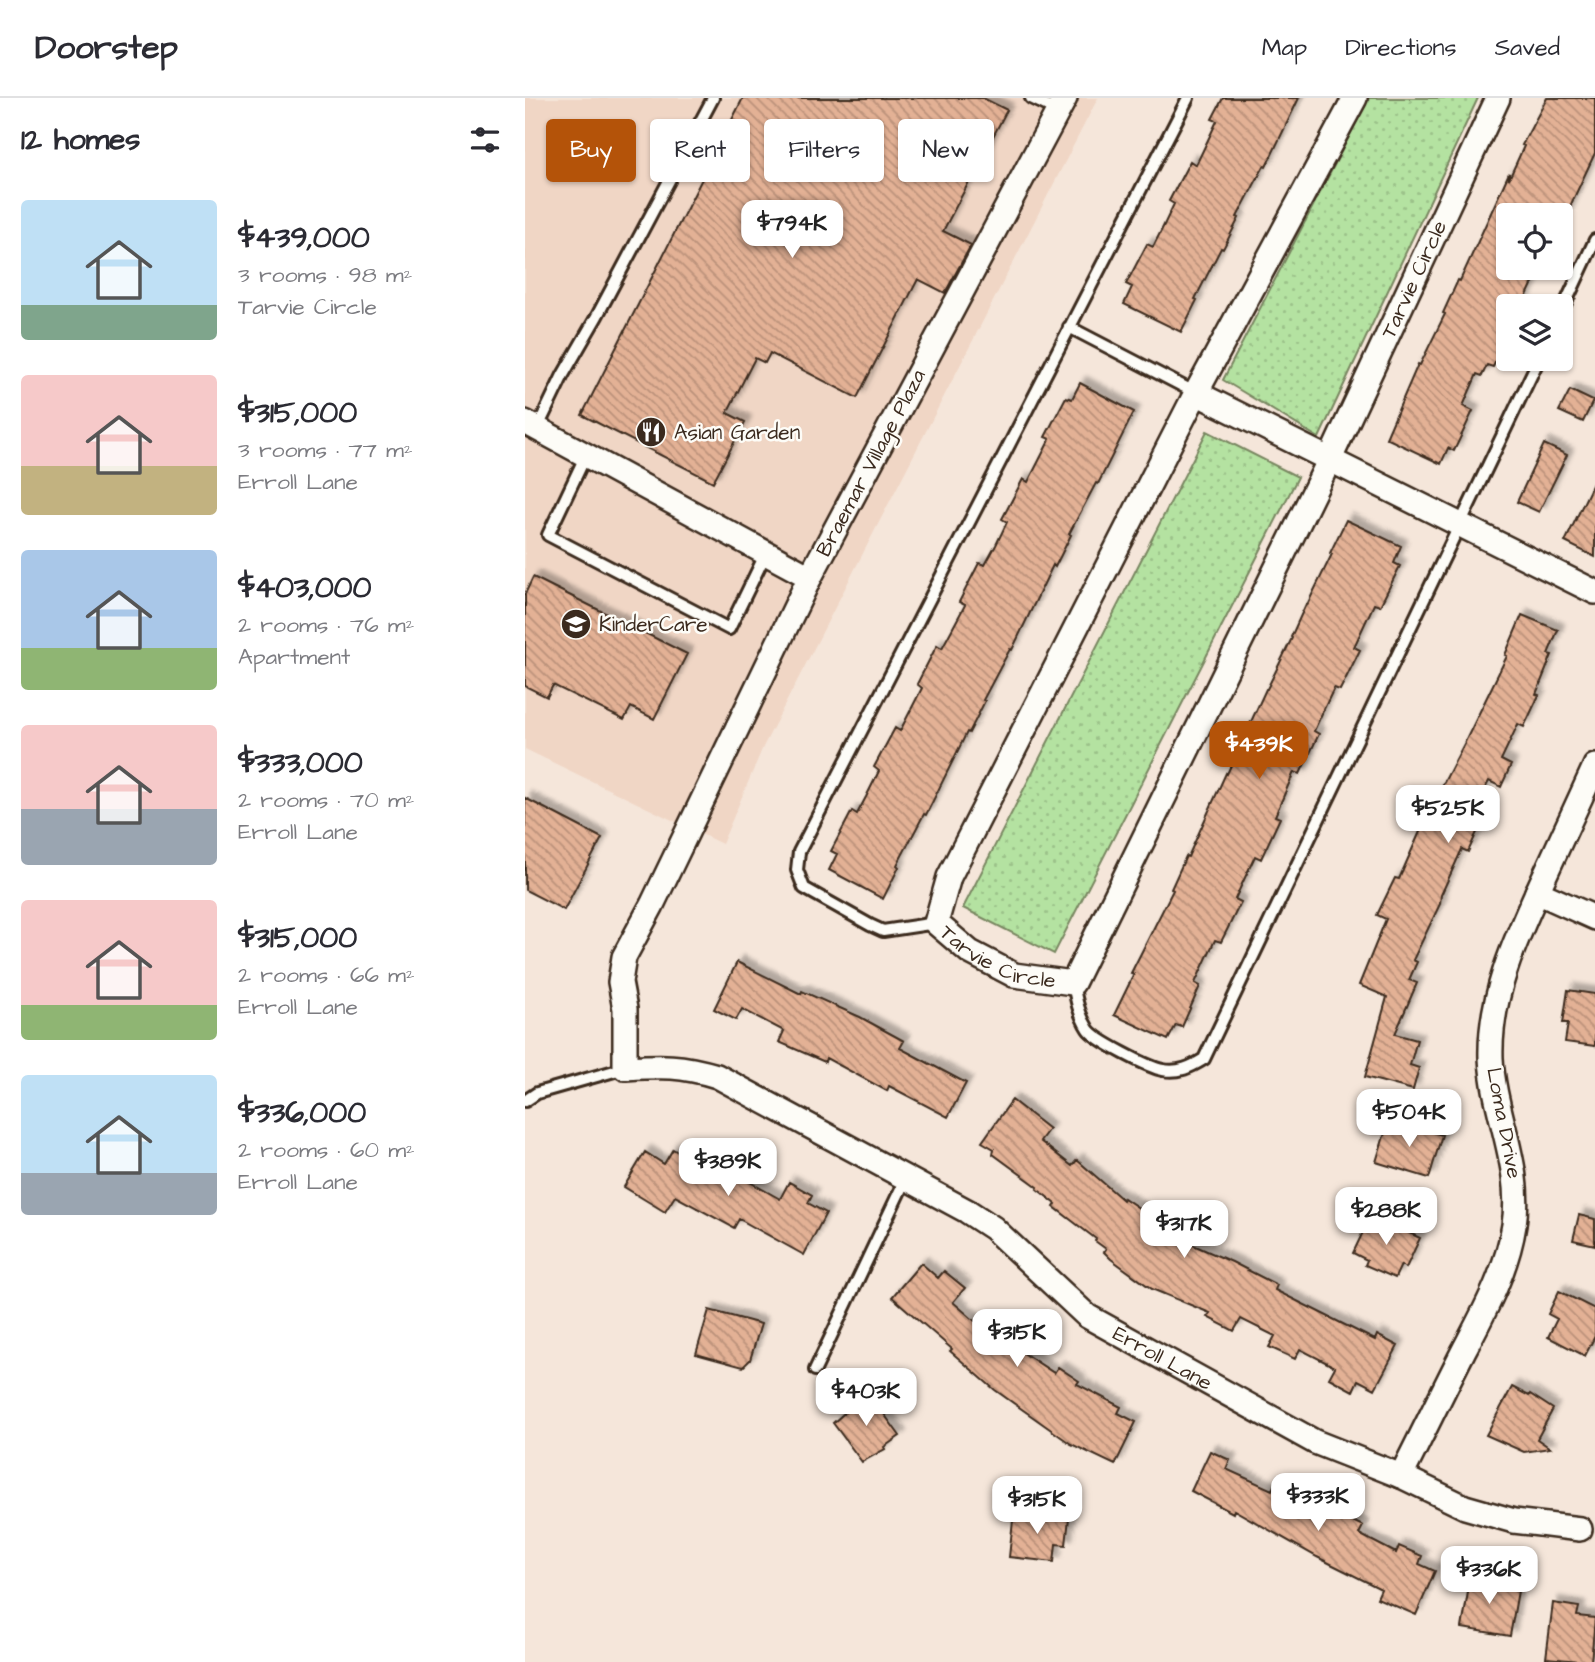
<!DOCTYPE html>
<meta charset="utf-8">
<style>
:root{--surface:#fff;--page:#f7f7f7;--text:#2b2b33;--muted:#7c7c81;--line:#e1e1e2;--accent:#b45309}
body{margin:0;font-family:"Architects Daughter",sans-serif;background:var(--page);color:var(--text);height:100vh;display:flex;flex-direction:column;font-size:26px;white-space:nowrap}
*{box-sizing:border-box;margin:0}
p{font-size:23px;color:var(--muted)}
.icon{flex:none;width:38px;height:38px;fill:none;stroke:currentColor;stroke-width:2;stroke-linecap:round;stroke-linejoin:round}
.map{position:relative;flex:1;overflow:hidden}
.panel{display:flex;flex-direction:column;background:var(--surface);width:525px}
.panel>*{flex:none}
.top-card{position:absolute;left:21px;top:21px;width:665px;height:63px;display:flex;gap:14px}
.fabs{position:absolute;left:971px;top:105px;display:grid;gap:14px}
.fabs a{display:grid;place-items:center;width:77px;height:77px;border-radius:7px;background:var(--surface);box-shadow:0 2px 5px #0004;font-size:35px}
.price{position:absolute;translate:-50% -60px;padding:0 16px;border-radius:14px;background:#fff;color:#222;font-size:23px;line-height:46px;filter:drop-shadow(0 2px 4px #0008)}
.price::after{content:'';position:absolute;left:50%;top:42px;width:21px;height:16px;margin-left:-10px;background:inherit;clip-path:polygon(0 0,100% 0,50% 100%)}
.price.current{background:var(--accent);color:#fff}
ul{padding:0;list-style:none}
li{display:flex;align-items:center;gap:21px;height:175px;padding:0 21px}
li span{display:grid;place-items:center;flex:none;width:196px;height:140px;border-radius:7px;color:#555}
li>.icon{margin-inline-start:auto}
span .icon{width:84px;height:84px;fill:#fffc;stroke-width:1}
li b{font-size:30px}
h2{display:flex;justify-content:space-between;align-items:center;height:84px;padding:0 21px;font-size:30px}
.pill{padding:0 24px;border-radius:7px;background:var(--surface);box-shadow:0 2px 5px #0004;font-size:24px;line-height:63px}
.pill.current{background:var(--accent);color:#fff}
header{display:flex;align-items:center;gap:42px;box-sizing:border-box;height:98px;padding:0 35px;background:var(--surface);border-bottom:2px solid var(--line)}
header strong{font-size:33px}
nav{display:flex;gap:38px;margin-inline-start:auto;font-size:24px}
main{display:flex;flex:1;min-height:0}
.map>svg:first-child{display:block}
.built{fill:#f0d6c5}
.grass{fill:url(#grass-dots);stroke:#788660;stroke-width:2}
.building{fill:url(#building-back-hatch);stroke:#3b2a1e;stroke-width:2;filter:url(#shadow)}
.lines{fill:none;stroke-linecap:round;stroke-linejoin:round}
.service-casing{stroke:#3b2a1e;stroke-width:16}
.minor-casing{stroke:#3b2a1e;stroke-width:28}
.service{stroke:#fdfcf7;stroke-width:10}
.minor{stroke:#fdfcf7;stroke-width:23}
.labels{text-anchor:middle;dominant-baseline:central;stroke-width:5;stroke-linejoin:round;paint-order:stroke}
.street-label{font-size:21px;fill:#3b2a1e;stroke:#fdfcf7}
.poi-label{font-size:21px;fill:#3b2a1e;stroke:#fdfcf7;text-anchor:start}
</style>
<header>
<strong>Doorstep</strong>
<nav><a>Map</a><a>Directions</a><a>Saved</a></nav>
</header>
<main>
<section class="panel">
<h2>12 homes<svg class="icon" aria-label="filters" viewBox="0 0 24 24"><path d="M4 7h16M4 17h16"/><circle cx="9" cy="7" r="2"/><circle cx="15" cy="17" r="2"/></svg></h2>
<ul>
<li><span style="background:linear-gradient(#bfe0f5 75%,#7fa58c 0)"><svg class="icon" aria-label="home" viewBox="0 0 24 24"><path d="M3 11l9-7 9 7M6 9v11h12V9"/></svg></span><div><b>$439,000</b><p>3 rooms · 98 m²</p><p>Tarvie Circle</p></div></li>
<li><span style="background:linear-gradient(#f6c9c9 65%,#c2b280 0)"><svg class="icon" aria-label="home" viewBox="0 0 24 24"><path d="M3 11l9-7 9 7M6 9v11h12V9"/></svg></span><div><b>$315,000</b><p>3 rooms · 77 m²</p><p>Erroll Lane</p></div></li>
<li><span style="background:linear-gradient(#a9c7e8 70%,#8fb573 0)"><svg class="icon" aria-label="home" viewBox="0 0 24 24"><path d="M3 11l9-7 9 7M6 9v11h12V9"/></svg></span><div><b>$403,000</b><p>2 rooms · 76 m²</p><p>Apartment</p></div></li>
<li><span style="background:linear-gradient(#f6c9c9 60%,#9aa5b1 0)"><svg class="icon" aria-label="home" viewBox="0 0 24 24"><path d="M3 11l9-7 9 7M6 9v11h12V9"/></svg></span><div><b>$333,000</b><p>2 rooms · 70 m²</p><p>Erroll Lane</p></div></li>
<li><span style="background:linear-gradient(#f6c9c9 75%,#8fb573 0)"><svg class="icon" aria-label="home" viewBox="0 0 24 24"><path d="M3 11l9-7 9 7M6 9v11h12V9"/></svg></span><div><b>$315,000</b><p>2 rooms · 66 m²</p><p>Erroll Lane</p></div></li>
<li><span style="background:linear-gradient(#bfe0f5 70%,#9aa5b1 0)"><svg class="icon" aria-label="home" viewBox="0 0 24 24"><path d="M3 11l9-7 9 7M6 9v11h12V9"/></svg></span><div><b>$336,000</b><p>2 rooms · 60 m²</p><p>Erroll Lane</p></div></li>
</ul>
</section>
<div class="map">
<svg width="1070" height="1564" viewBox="0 0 1070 1564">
<defs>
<pattern id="grass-dots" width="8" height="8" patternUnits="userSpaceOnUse" patternTransform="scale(1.75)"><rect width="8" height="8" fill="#b4e2a1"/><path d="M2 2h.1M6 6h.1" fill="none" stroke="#9cc28a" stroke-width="1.8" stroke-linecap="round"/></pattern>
<pattern id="building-back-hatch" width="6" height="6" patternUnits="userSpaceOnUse" patternTransform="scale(1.75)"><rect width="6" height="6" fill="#e3b195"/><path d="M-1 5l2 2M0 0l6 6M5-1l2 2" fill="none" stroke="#b99079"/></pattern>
<filter id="shadow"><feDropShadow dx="6" dy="-6" stdDeviation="2" flood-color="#0004"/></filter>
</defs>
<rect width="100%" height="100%" fill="#f5e6da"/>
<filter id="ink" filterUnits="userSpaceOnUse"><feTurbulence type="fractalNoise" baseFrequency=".0143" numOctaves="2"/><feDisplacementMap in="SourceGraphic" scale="14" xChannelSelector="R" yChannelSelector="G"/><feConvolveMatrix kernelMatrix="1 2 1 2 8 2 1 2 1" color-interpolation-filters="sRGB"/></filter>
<g filter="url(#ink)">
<path class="built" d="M 0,0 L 573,0 L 238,649 L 197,746 L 0,651 Z"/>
<path class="grass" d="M 844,0 L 953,0 L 794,340 L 698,282 Z
M 682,333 L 773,379 L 529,856 L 438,810 Z"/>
<path class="building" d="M 218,0 L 458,0 L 482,12 L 418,133 L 446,147 L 420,195 L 393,181 L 332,300 L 245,255 L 240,265 L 230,260 L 202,315 L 220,324 L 188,384 L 57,317 Z
M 698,0 L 774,0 L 741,69 L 739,68 L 712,119 L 714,120 L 698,151 L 696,150 L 670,201 L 672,202 L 656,234 L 599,206 L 607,189 L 601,186 L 622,146 L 628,149 L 638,129 L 649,106 L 644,103 L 665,63 L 671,67 L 692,23 L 687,21 Z
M 1022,0 L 1070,0 L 1070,55 L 1041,117 L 984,117 L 984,170 L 1015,170 L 997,208 L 984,208 L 984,237 L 968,269 L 962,267 L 957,278 L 952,276 L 938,308 L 948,313 L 929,353 L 923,350 L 916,366 L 861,340 L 893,266 L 895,267 L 920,216 L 918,215 L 933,182 L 935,183 L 984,75 L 984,81 L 999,48 L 997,47 Z
M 555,285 L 609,314 L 573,386 L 571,385 L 544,436 L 546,437 L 530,469 L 528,467 L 487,552 L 485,551 L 458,602 L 460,603 L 444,635 L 442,634 L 401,717 L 399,716 L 372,767 L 374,769 L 358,801 L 304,772 L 312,756 L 306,753 L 327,713 L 332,716 L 341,699 L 354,673 L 349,669 L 370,630 L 375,633 L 397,590 L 392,586 L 412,547 L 417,550 L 440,507 L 434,504 L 454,465 L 460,467 L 471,447 L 482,424 L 477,421 L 498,381 L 503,384 L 525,341 L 520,339 L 541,299 L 547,301 Z
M 1045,292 L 1068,303 L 1058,324 L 1034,313 Z
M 1019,346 L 1042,357 L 1014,414 L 992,404 Z
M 1070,381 L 1070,459 L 1040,444 Z
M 821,422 L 876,448 L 869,465 L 875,468 L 855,508 L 849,506 L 829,549 L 835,552 L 815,592 L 809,590 L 798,613 L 789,633 L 794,636 L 775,676 L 769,674 L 750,718 L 755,720 L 736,761 L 730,758 L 710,801 L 716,804 L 696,844 L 690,842 L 670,885 L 675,888 L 657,929 L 651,927 L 643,942 L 589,917 L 609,876 L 606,875 L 648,792 L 646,791 L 661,758 L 663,759 L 701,675 L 702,676 L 741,591 L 742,591 L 767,540 L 766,539 L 781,506 L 782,507 L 807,456 L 805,455 Z
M 8,479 L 162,556 L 129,621 L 106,609 L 99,622 L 28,587 L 22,599 L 0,588 L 0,496 Z
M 997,517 L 1033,532 L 1023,556 L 1027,557 L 1011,596 L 1014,597 L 999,629 L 993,626 L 976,662 L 986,667 L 976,689 L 964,683 L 941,727 L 953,732 L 943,754 L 937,751 L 916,797 L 915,806 L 888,862 L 892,864 L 884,882 L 892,885 L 870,936 L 892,942 L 885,967 L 894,970 L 888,992 L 840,979 L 862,899 L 834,887 L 861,821 L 852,817 L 870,780 L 874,781 L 905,711 L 940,644 L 982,558 L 980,557 Z
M 0,700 L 77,740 L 39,812 L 0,792 Z
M 212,864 L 276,896 L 277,893 L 335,919 L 379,943 L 375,950 L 441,985 L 423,1019 L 364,988 L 362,993 L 301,960 L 300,964 L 254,944 L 259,933 L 217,911 L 211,922 L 189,911 Z
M 1043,892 L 1070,896 L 1070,948 L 1040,944 L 1043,925 L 1038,925 Z
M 487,1002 L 524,1031 L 515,1043 L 547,1068 L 552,1062 L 598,1102 L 599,1100 L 621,1115 L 620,1118 L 636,1129 L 634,1132 L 707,1164 L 752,1187 L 750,1192 L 850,1242 L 852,1237 L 873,1248 L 850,1291 L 833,1282 L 828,1293 L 804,1280 L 810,1269 L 775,1251 L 770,1261 L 744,1249 L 750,1238 L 716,1221 L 709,1233 L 682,1219 L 685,1215 L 627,1191 L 586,1161 L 579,1154 L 581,1151 L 570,1143 L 571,1141 L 529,1109 L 531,1106 L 512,1091 L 513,1089 L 468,1056 L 469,1051 L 457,1044 Z
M 863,1025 L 876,1029 L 878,1025 L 917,1037 L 904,1080 L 851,1064 Z
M 148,1051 L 186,1074 L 194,1060 L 217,1073 L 214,1078 L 255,1101 L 264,1084 L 287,1097 L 283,1105 L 301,1115 L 279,1157 L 214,1121 L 209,1130 L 150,1098 L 140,1114 L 99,1089 L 120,1054 L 139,1066 Z
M 846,1117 L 895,1140 L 881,1170 L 876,1167 L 870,1180 L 840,1167 L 842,1162 L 828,1155 Z
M 1054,1117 L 1070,1121 L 1070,1147 L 1048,1142 Z
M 396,1165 L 413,1180 L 419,1173 L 440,1190 L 428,1204 L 468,1239 L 479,1226 L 498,1242 L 491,1250 L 529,1275 L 533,1269 L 554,1283 L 552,1286 L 596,1309 L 593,1315 L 611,1324 L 590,1367 L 546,1346 L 470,1292 L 425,1253 L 427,1251 L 367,1199 Z
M 1034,1193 L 1070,1211 L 1070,1238 L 1060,1258 L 1023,1239 L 1032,1221 L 1023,1216 Z
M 184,1212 L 236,1226 L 225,1262 L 218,1269 L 171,1256 Z
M 987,1289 L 1004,1298 L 1005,1296 L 1028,1311 L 1012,1341 L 1025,1350 L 999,1354 L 961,1337 Z
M 343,1294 L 375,1338 L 359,1349 L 360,1351 L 337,1364 L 308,1325 L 326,1309 L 325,1307 Z
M 685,1353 L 705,1362 L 701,1371 L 747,1392 L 751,1384 L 812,1419 L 813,1416 L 838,1428 L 834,1436 L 871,1455 L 874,1448 L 897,1458 L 894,1466 L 910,1473 L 891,1517 L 852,1500 L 856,1491 L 792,1459 L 709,1412 L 708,1415 L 666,1393 Z
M 489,1413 L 544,1420 L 541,1447 L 531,1446 L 529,1464 L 484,1459 Z
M 946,1476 L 973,1480 L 972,1489 L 993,1493 L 985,1538 L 937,1530 Z
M 1028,1505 L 1054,1509 L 1052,1518 L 1070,1520 L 1066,1564 L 1021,1560 Z"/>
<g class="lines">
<g class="service-casing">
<path id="service" d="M 506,0 L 533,13
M 1036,215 L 1070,142
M 544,229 L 671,295
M 12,331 L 38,277 L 72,218 L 188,0
M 61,357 L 23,437 L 204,531 L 241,455
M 411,825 L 358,833 L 345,827 L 279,790 L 272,772 L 274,754 L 663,0
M 548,885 C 551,901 554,917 563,931 C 570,942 625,970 638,972 C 654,975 666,969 679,961 L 1014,261
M 0,1003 L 12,995 L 100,970
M 290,1272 L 381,1080"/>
</g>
<g class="minor-casing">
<g id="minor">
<path id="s1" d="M 540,0 L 285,479 L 127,807 L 99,859 L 95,884 L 100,911 L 100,970 C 138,968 155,967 192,978 L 442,1113 L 468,1130 L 562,1218 L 790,1344 L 876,1378 L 940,1409 L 989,1423 L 1055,1431"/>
<path id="s2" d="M 830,0 L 671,295 L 424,779 L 411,825 L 445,854 L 489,877 L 548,885 L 804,363 L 973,0"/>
<path d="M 671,295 L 1070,494"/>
<path d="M 0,324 L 285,479"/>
<path d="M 1012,794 L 1070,820"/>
<path d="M 876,1378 C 897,1337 917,1295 938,1254 C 959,1214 982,1173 989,1127 C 998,1068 969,1017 966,960 C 964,896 993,836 1019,779 C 1036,742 1053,705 1070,668"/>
</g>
</g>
<use href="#service" class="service"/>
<use href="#minor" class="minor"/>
</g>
</g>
<defs>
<g id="restaurant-disc" transform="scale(1.575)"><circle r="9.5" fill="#3b2a1e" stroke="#fdfcf7"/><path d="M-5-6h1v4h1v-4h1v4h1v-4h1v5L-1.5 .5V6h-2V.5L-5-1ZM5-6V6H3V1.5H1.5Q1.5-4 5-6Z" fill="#fff"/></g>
<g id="school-disc" transform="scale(1.575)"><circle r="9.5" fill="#3b2a1e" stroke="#fdfcf7"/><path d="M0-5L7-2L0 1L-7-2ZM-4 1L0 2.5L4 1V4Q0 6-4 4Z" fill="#fff"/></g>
</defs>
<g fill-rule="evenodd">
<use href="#restaurant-disc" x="126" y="334"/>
<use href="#school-disc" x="51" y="526"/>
</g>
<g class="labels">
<g class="street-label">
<text stroke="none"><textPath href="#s2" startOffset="1862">Tarvie Circle</textPath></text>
<text transform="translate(346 365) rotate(-62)">Braemar Village Plaza</text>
<text stroke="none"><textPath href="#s2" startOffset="999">Tarvie Circle</textPath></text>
<text transform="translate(979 1025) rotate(79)">Loma Drive</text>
<text stroke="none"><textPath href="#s1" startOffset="1701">Erroll Lane</textPath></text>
</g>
<g class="poi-label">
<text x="149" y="334">Asian Garden</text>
<text x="74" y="526">KinderCare</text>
</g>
</g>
</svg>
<div class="fabs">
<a><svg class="icon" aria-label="locate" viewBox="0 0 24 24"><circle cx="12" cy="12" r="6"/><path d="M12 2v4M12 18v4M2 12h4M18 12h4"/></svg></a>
<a><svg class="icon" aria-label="layers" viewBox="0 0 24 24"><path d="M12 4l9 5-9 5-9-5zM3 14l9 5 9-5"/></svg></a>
</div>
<b class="price" style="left:267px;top:162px">$794K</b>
<b class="price current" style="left:734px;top:683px">$439K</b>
<b class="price" style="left:923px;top:747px">$525K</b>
<b class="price" style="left:884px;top:1051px">$504K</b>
<b class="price" style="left:203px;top:1100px">$389K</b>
<b class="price" style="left:861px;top:1149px">$288K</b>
<b class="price" style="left:659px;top:1162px">$317K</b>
<b class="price" style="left:492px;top:1271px">$315K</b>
<b class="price" style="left:341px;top:1330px">$403K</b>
<b class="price" style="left:793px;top:1435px">$333K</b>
<b class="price" style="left:512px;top:1438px">$315K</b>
<b class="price" style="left:964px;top:1508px">$336K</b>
<div class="top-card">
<a class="pill current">Buy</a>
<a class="pill">Rent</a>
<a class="pill">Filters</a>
<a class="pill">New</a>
</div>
</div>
</main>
